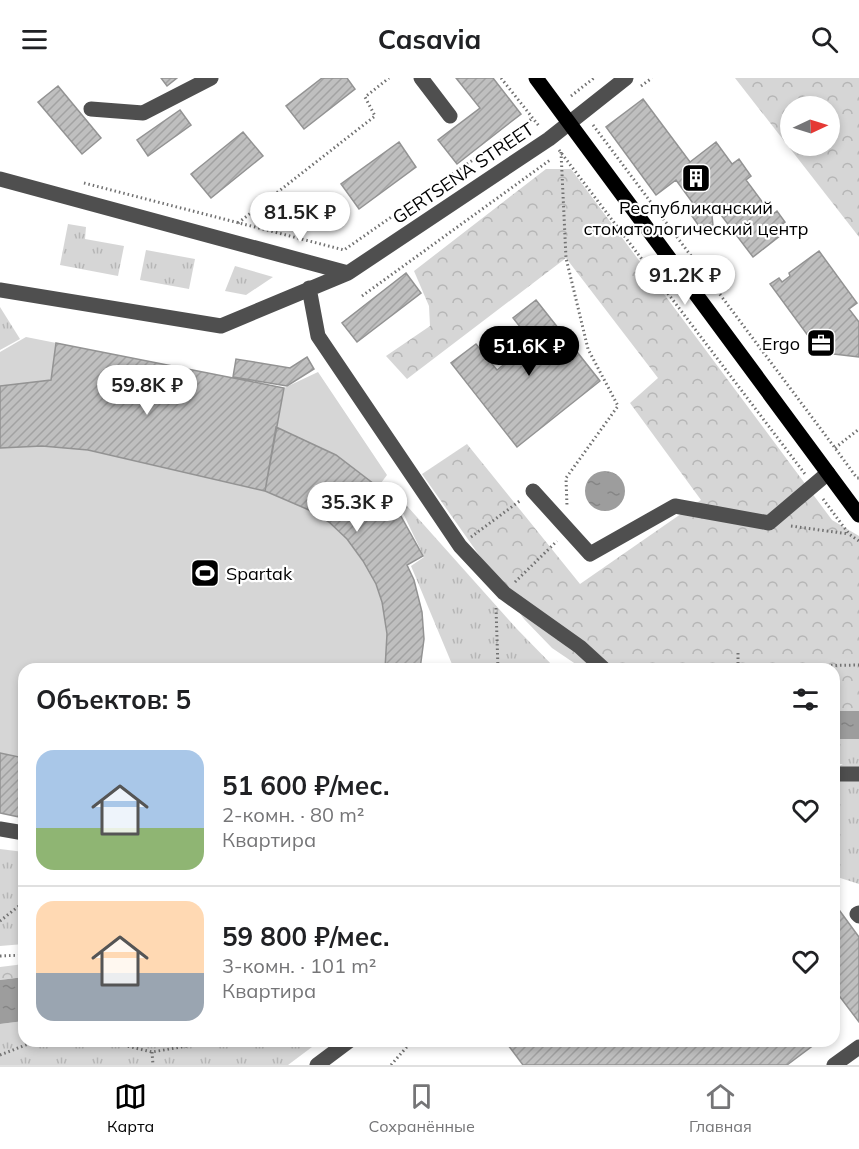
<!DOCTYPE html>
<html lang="ru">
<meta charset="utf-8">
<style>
:root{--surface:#fff;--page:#f2f2f2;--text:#202124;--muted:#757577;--line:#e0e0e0;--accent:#000}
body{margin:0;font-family:Mulish,sans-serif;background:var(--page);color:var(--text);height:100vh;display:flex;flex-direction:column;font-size:22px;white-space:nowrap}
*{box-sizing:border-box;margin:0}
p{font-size:20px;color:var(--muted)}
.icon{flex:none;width:33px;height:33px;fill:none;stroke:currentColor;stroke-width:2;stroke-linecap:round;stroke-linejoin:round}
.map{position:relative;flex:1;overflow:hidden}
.details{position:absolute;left:18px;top:585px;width:822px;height:384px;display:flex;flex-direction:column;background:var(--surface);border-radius:18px;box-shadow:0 3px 9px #0003}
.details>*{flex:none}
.needle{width:39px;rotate:86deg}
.fabs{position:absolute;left:780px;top:18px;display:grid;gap:12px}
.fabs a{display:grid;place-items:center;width:60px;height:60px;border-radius:50%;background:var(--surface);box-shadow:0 3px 9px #0003;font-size:30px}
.price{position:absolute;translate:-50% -51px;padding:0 14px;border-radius:21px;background:#fff;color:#222;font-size:20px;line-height:39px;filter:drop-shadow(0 2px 3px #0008)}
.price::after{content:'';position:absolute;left:50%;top:36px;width:18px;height:14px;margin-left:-9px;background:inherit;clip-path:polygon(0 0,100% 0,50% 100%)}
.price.selected{background:var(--accent);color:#fff}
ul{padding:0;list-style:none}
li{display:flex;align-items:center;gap:18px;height:150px;padding:0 18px}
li+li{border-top:2px solid var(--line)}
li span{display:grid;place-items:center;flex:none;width:168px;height:120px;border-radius:18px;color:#555}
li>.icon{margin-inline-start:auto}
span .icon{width:72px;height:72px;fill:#fffc;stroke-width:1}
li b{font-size:26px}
h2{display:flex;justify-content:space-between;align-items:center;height:72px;padding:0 18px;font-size:26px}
header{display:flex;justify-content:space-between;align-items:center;height:78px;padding:0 18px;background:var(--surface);font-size:27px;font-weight:700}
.tabs{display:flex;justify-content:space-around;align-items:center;height:84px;border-top:2px solid var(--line);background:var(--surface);font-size:16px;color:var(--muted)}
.tabs a{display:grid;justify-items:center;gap:3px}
.tabs .selected{color:var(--accent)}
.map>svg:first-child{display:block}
.grass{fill:url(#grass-tufts)}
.park{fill:url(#park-crowns);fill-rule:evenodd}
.pitch{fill:#d6d6d6}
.water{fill:url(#water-ripples)}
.building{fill:url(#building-hatch);stroke:#939393;stroke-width:1.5}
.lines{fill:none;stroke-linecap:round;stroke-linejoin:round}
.path{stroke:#717171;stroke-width:3;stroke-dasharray:1.5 3;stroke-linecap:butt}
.minor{stroke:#4f4f4f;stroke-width:15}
.major{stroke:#000;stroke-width:15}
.labels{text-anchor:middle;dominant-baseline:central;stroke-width:4.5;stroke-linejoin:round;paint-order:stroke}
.street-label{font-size:18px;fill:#000;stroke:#fff}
.poi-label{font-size:18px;fill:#000;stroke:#fff}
</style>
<header><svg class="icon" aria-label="menu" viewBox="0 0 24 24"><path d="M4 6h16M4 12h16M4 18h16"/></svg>Casavia<svg class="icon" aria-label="search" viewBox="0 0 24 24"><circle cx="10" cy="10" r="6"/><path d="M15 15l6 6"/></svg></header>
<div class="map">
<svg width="859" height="987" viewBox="0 0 859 987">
<defs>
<pattern id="grass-tufts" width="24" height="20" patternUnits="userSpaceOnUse" patternTransform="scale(1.5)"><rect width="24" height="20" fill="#d6d6d6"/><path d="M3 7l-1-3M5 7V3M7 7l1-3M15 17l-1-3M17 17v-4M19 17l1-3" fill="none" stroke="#b6b6b6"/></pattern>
<pattern id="park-crowns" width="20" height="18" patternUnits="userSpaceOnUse" patternTransform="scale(1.5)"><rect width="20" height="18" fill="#d6d6d6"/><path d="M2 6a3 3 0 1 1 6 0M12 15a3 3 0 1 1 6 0" fill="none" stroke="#b6b6b6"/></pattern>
<pattern id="water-ripples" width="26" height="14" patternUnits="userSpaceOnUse" patternTransform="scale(1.5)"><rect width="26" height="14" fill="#9d9d9d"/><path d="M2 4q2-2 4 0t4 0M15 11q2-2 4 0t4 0" fill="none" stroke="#858585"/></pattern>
<pattern id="building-hatch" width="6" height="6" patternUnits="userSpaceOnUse" patternTransform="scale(1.5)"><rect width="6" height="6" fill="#bfbfbf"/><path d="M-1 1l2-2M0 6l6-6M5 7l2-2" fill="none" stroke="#a2a2a2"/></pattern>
</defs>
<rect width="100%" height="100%" fill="#fff"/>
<path class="grass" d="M 68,146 L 86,149 L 85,161 L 124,168 L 118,198 L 60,187 Z
M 146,172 L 195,181 L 189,211 L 140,202 Z
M 235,188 L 273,199 L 246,217 L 225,213 Z
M 0,229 L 20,261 L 0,272 Z
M 391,410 L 516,550 L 556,591 L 454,591 L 411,488 L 424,479 Z
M 834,661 L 859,661 L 859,806 L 834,798 L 834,691 L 843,686 L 834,686 Z
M 0,771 L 24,774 L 24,866 L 0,868 Z
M 24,943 L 24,963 L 320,963 L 288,987 L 0,987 L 0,946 Z"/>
<path class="park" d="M 735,0 L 859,0 L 859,159 ZM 790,28 L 830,28 L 830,68 L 790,68 Z
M 546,91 L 571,91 L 832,442 L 859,458 L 859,633 L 834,633 L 834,591 L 583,591 L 552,570 L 524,541 L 422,396 L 467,366 L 580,506 L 701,422 L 630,325 L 658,300 L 566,180 L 407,301 L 386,278 L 430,248 L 429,228 L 414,193 Z
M 24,886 L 24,899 L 0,902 L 0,889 Z"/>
<path class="pitch" d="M 26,259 L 284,310 L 318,294 L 387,397 L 378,409 L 398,433 L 423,478 L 407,487 C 423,521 425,555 420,591 L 24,591 L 24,739 L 0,734 L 0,274 Z"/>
<path class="water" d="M585 413a20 20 0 1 1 40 0a20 20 0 1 1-40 0Z
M 834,633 L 859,633 L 859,661 L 834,661 Z
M 24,899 L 24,943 L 0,946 L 0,902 Z"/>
<path class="building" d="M 161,0 L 177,0 L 167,8 Z
M 322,0 L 347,0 L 355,11 L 304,51 L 286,28 Z
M 456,0 L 493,0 L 521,36 L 457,86 L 438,62 L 480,30 Z
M 58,8 L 101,60 L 82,76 L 38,24 Z
M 643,21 L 690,84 L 716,64 L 732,86 L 739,81 L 751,98 L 746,102 L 772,137 L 777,133 L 785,144 L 780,148 L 785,154 L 753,179 L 718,133 L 712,138 L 713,147 L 699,148 L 692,138 L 695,128 L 676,102 L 656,117 L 606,49 Z
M 180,32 L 191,47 L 148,78 L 137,62 Z
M 243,54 L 263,78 L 211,120 L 191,96 Z
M 399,64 L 416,89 L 359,131 L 341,106 Z
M 819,173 L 857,225 L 849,231 L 859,244 L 859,279 L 825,275 L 817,270 L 770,206 L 779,200 L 782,204 L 790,198 L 789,195 Z
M 406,195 L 421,215 L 357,264 L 342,245 Z
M 536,222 L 600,303 L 517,369 L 451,285 L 476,266 L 497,292 L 532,264 L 513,240 Z
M 56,265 L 284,310 L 265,413 L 88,372 L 42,368 L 0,370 L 0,308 L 51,302 Z
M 307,279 L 314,291 L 287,308 L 233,299 L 236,281 L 290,290 Z
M 276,349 L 336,377 L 378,409 L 398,433 L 423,478 L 407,487 L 414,502 L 422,534 L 424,561 L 420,591 L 385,591 L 387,556 L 382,524 L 376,506 L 363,483 L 347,461 L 329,444 L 309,432 L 265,413 Z
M 0,675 L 24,680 L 24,740 L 0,735 Z
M 834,825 L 859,859 L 859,944 L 834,911 Z
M 505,963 L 813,963 L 815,966 L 787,987 L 523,987 Z"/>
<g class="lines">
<path class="path" d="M 501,0 L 539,48
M 641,8 L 652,0
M 571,18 L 594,0
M 593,47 L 835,370 L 857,400 L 859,400
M 559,72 L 805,396
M 561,74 L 566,180 L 588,271 L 618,328 L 566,400 L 567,428
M 84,105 L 344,172 L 533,40
M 238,145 L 375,38 L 365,19 L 389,0
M 362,218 L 550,82
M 835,370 L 859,351
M 823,421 L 849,456 L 859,463
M 791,448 L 849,456
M 471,459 L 521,422
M 515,504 L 557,463
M 496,530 L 498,591
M 738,575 L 738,588
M 651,591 L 859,587
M 0,843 L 24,824
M 0,878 L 24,877
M 106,963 L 152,974 L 217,963
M 152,974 L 153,987
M 0,977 L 36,963
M 391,987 L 412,963"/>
<path class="minor" d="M 421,0 L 450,38
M 91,31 L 143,35 L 211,0
M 0,101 L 348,195 L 549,61 L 626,0
M 309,210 L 318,258 L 460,468 L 504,515 L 580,569 L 604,591
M 0,212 L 221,248 L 348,195
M 533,413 L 590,476 L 675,428 L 769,445 L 828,395
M 834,696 L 859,696
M 0,751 L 24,755
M 859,835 L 857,836 L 859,838
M 317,987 L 349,963
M 834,987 L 859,969"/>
<path class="major" d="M 536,0 L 859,437"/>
</g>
<defs>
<g id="building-square" transform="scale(1.5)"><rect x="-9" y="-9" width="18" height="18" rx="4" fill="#000" stroke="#fff"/><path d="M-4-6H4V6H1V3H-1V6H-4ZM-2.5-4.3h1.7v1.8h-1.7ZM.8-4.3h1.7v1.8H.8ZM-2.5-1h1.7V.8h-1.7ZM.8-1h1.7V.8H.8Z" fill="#fff"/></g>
<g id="office-square" transform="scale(1.5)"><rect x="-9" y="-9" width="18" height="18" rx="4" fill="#000" stroke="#fff"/><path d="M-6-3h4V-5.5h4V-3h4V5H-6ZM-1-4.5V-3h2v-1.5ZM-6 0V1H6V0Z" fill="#fff"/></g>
<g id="stadium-square" transform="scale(1.5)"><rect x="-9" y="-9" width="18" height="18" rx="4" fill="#000" stroke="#fff"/><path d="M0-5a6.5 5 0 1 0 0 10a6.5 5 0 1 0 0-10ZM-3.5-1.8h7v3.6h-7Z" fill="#fff"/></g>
</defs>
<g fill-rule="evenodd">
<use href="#building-square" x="696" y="100"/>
<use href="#office-square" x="821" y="265"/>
<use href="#stadium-square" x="205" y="495"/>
</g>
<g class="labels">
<g class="street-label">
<text transform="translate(463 95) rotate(-34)">GERTSENA STREET</text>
</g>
<g class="poi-label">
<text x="696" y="129">Республиканский<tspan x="696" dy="21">стоматологический центр</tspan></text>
<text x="800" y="265" text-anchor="end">Ergo</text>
<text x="226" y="495" text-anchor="start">Spartak</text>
</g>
</g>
</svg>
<div class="fabs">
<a><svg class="needle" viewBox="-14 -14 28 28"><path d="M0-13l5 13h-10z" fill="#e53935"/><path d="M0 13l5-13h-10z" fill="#757577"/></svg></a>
</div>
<b class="price" style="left:300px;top:165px">81.5K ₽</b>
<b class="price" style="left:685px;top:228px">91.2K ₽</b>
<b class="price selected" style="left:529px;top:299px">51.6K ₽</b>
<b class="price" style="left:147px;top:338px">59.8K ₽</b>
<b class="price" style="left:357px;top:455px">35.3K ₽</b>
<section class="details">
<h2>Объектов: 5<svg class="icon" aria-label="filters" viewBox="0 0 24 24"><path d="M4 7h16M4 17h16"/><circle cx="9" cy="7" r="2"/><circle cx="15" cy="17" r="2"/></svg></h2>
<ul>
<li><span style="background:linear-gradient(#a9c7e8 65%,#8fb573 0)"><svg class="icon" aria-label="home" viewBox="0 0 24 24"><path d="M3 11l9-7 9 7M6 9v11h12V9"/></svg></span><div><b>51 600 ₽/мес.</b><p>2-комн. · 80 m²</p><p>Квартира</p></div><svg class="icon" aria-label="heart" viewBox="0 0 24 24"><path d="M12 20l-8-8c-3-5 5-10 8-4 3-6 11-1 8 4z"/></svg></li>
<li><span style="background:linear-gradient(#ffd9b3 60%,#9aa5b1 0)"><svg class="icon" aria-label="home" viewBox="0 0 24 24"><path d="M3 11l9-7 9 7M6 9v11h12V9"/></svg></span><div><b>59 800 ₽/мес.</b><p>3-комн. · 101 m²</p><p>Квартира</p></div><svg class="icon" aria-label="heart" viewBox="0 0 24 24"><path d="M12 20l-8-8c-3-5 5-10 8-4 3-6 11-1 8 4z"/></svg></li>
</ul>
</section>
</div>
<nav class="tabs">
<a class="selected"><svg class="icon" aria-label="map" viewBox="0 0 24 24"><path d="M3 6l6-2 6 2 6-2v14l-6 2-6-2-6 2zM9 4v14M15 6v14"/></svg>Карта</a>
<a><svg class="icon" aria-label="saved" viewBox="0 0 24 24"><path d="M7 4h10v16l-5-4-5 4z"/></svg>Сохранённые</a>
<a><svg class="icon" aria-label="home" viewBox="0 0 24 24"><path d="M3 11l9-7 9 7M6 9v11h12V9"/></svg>Главная</a>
</nav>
